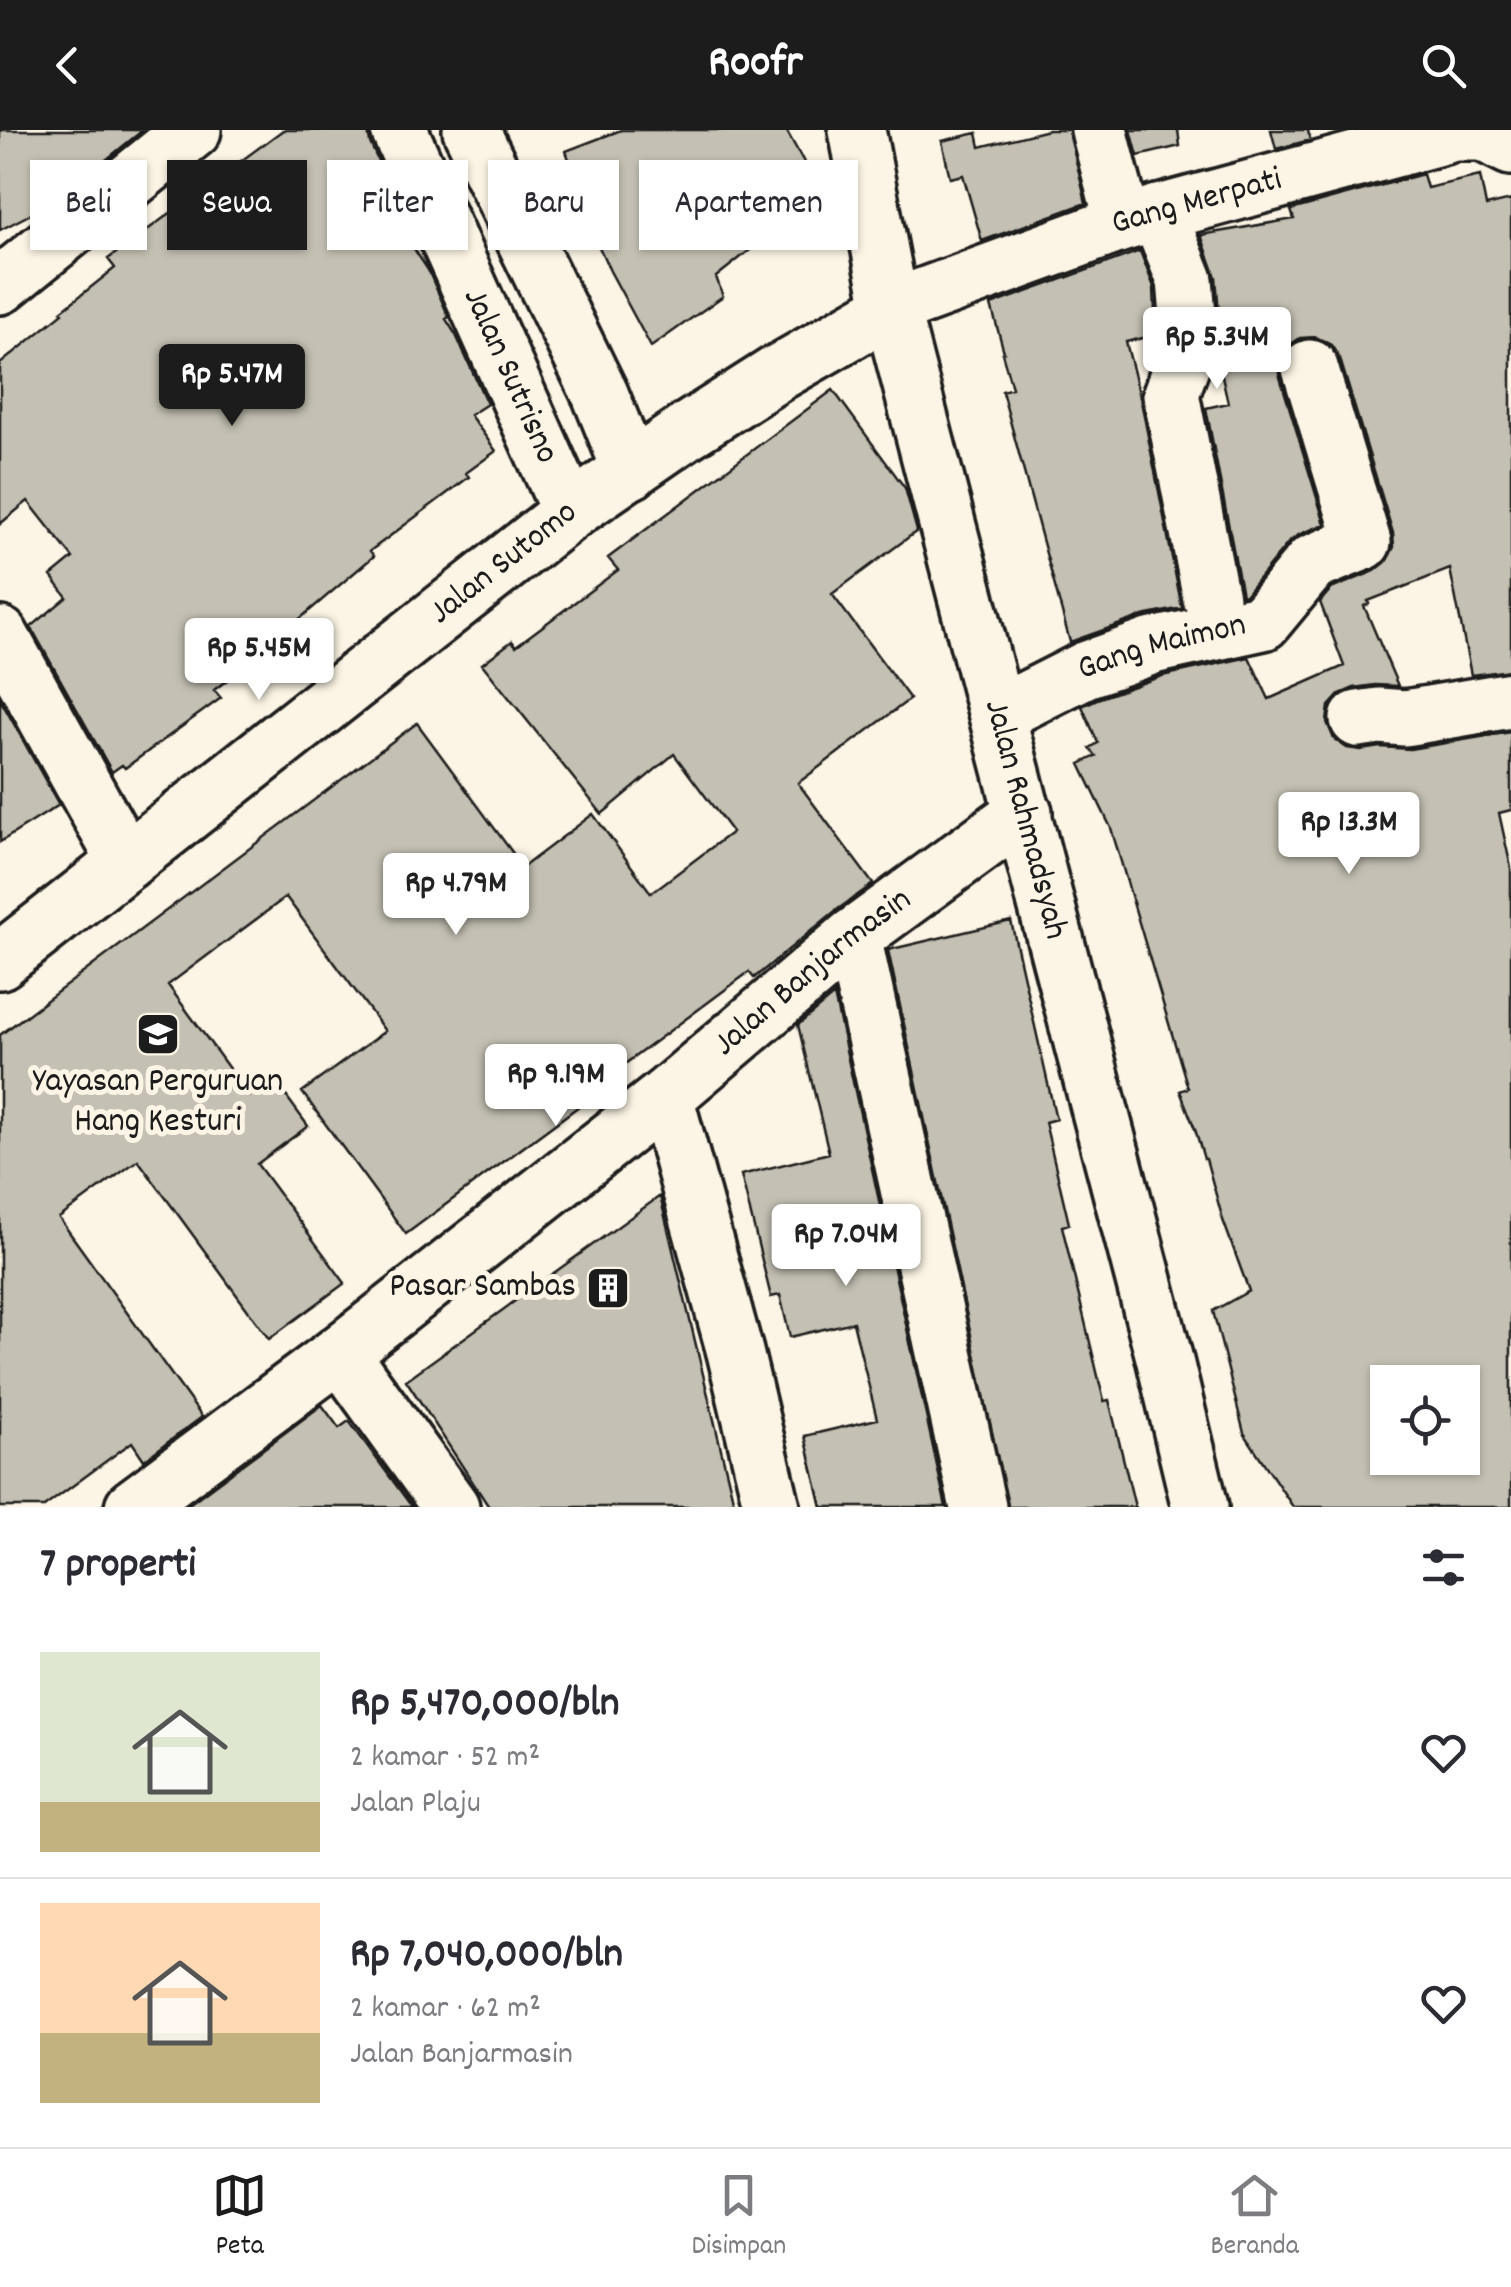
<!DOCTYPE html>
<html lang="id">
<meta charset="utf-8">
<style>
:root{--surface:#fff;--page:#f7f7f7;--text:#2b2b33;--muted:#7c7c81;--line:#e1e1e2;--accent:#1c1c1c}
body{margin:0;font-family:Dekko,sans-serif;background:var(--page);color:var(--text);height:100vh;display:flex;flex-direction:column;font-size:38px;white-space:nowrap}
*{box-sizing:border-box;margin:0}
p{font-size:32px;color:var(--muted)}
.icon{flex:none;width:55px;height:55px;fill:none;stroke:currentColor;stroke-width:2;stroke-linecap:round;stroke-linejoin:round}
.map{position:relative;height:1377px;overflow:hidden}
.drawer{display:flex;flex-direction:column;background:var(--surface);flex:1}
.drawer>*{flex:none}
.banner{position:absolute;left:30px;top:30px;width:1000px;height:90px;display:flex;gap:20px}
.tools{position:absolute;left:1370px;top:1235px;display:grid;gap:20px}
.tools a{display:grid;place-items:center;width:110px;height:110px;border-radius:0px;background:var(--surface);box-shadow:0 2px 8px #0004;font-size:50px}
.price{position:absolute;translate:-50% -85px;padding:0 22px;border-radius:10px;background:#fff;color:#222;font-size:32px;line-height:65px;filter:drop-shadow(0 2px 5px #0008)}
.price::after{content:'';position:absolute;left:50%;top:60px;width:30px;height:22px;margin-left:-15px;background:inherit;clip-path:polygon(0 0,100% 0,50% 100%)}
.price.selected{background:var(--accent);color:#fff}
ul{padding:0;list-style:none}
li{display:flex;align-items:center;gap:30px;height:250px;padding:0 40px}
li+li{border-top:2px solid var(--line)}
li span{display:grid;place-items:center;flex:none;width:280px;height:200px;border-radius:0px;color:#555}
li>.icon{margin-inline-start:auto}
span .icon{width:120px;height:120px;fill:#fffc;stroke-width:1}
li b{font-size:42px}
h2{display:flex;justify-content:space-between;align-items:center;height:120px;padding:0 40px;font-size:42px}
.tag{padding:0 35px;border-radius:0px;background:var(--surface);box-shadow:0 2px 8px #0004;font-size:35px;line-height:90px}
.tag.selected{background:var(--accent);color:#fff}
header{display:flex;justify-content:space-between;align-items:center;height:130px;padding:0 40px;background:var(--accent);color:#fff;font-size:45px;font-weight:700}
.tabs{display:flex;justify-content:space-around;align-items:center;height:140px;border-top:2px solid var(--line);background:var(--surface);font-size:28px;color:var(--muted)}
.tabs a{display:grid;justify-items:center;gap:5px}
.tabs .selected{color:var(--accent)}
.map>svg:first-child{display:block}
.building{fill:#c4c0b3;stroke:#1c1c1c;stroke-width:2.5;fill-rule:evenodd}
.lines{fill:none;stroke-linecap:round;stroke-linejoin:round}
.minor-casing{stroke:#1c1c1c;stroke-width:62}
.major-casing{stroke:#1c1c1c;stroke-width:62}
.minor{stroke:#fcf5e5;stroke-width:55}
.major{stroke:#fcf5e5;stroke-width:55}
.labels{text-anchor:middle;dominant-baseline:central;stroke-width:10;stroke-linejoin:round;paint-order:stroke}
.street-label{font-size:35px;fill:#1c1c1c;stroke:#fcf5e5}
.poi-label{font-size:35px;fill:#1c1c1c;stroke:#fcf5e5}
</style>
<header><svg class="icon" aria-label="back" viewBox="0 0 24 24"><path d="M15 5l-7 7 7 7"/></svg>Roofr<svg class="icon" aria-label="search" viewBox="0 0 24 24"><circle cx="10" cy="10" r="6"/><path d="M15 15l6 6"/></svg></header>
<div class="map">
<svg width="1511" height="1377" viewBox="0 0 1511 1377">
<rect width="100%" height="100%" fill="#fcf5e5"/>
<filter id="ink" filterUnits="userSpaceOnUse"><feTurbulence type="fractalNoise" baseFrequency=".01" numOctaves="2"/><feDisplacementMap in="SourceGraphic" scale="20" xChannelSelector="R" yChannelSelector="G"/><feConvolveMatrix kernelMatrix="1 2 1 2 8 2 1 2 1" color-interpolation-filters="sRGB"/></filter>
<g filter="url(#ink)">
<path class="building" d="M 0,0 L 143,0 L 96,38 L 70,51 L 73,57 L 54,72 L 0,100 Z
M 283,0 L 368,0 L 370,13 L 401,82 L 393,87 L 428,140 L 449,187 L 446,189 L 456,205 L 487,274 L 470,285 L 496,321 L 466,343 L 469,347 L 370,421 L 374,426 L 289,498 L 291,501 L 214,560 L 221,568 L 125,638 L 122,635 L 112,642 L 31,497 L 67,467 L 51,446 L 73,428 L 28,371 L 0,394 L 0,234 L 63,183 L 61,181 L 115,138 L 108,129 Z
M 621,0 L 786,0 L 830,79 L 778,108 L 774,101 L 716,147 L 723,166 L 651,217 L 610,141 L 563,38 L 571,35 L 566,21 Z
M 1048,0 L 1069,0 L 1086,73 L 982,111 L 963,45 L 950,48 L 942,11 L 977,3 L 980,17 Z
M 1131,0 L 1178,0 L 1180,16 L 1138,26 Z
M 1271,0 L 1308,0 L 1310,10 L 1276,19 Z
M 1423,44 L 1427,58 L 1480,46 L 1486,76 L 1511,70 L 1511,540 L 1471,545 L 1450,439 L 1368,471 L 1369,474 L 1364,476 L 1398,556 L 1375,555 L 1354,558 L 1340,564 L 1329,576 L 1327,592 L 1334,609 L 1347,618 L 1361,620 L 1380,617 L 1410,619 L 1511,602 L 1511,680 L 1499,683 L 1511,738 L 1511,1377 L 1293,1377 L 1244,1303 L 1213,1181 L 1249,1161 L 1223,1090 L 1206,1029 L 1204,1029 L 1195,999 L 1180,961 L 1188,958 L 1111,698 L 1080,634 L 1096,626 L 1090,618 L 1098,613 L 1082,576 L 1097,569 L 1162,546 L 1249,527 L 1269,569 L 1344,536 L 1320,472 L 1331,459 L 1375,441 L 1386,432 L 1394,417 L 1393,403 L 1340,229 L 1331,215 L 1316,207 L 1300,208 L 1287,217 L 1280,230 L 1280,247 L 1325,394 L 1300,404 L 1289,412 L 1246,464 L 1242,465 L 1206,278 L 1228,273 L 1217,223 L 1220,195 L 1216,147 L 1201,105 L 1294,89 L 1291,80 ZM 1388,1252 L 1462,1252 L 1462,1328 L 1388,1328 Z
M 1140,121 L 1154,157 L 1156,205 L 1126,212 L 1141,271 L 1182,478 L 1143,486 L 1070,512 L 1002,261 L 1012,258 L 1002,223 L 1004,222 L 991,175 Z
M 833,260 L 905,358 L 917,401 L 832,464 L 910,569 L 798,653 L 873,754 L 834,782 L 754,848 L 749,842 L 598,954 L 602,959 L 406,1104 L 302,962 L 385,901 L 286,767 L 168,855 L 249,966 L 273,948 L 308,996 L 257,1034 L 345,1153 L 269,1209 L 138,1030 L 59,1088 L 202,1287 L 144,1330 L 132,1312 L 44,1377 L 0,1377 L 0,905 L 417,593 L 523,737 L 593,684 L 651,763 L 732,702 L 674,624 L 602,684 L 482,534 L 512,511 L 516,516 L 618,440 L 608,428 Z
M 0,569 L 59,675 L 0,712 Z
M 1011,791 L 1056,989 L 1045,992 L 1069,1094 L 1062,1096 L 1104,1271 L 1109,1270 L 1135,1377 L 1008,1377 L 888,820 Z
M 834,865 L 946,1377 L 822,1377 L 805,1306 L 877,1289 L 853,1192 L 790,1207 L 780,1165 L 771,1167 L 741,1045 L 829,1023 L 798,895 Z
M 660,1066 L 735,1377 L 489,1377 L 406,1250 Z
M 322,1275 L 339,1298 L 349,1291 L 412,1377 L 185,1377 Z"/>
<g class="lines">
<g class="minor-casing">
<g id="minor">
<path id="s1" d="M 857,0 L 891,178 L 1123,93 L 1454,3 L 1483,3 L 1511,17"/>
<path d="M 1099,0 L 1123,93"/>
<path d="M 1158,83 L 1185,150 L 1189,197 L 1185,225 L 1171,264 L 1211,468"/>
<path d="M 0,156 L 193,0"/>
<path d="M 0,505 L 126,732"/>
<path id="s2" d="M 998,584 L 1085,540 L 1153,516 L 1263,492 L 1312,433 L 1363,412 L 1310,238"/>
<path d="M 1358,589 L 1379,586 L 1405,588 L 1511,570"/>
<path d="M 853,807 L 978,1377"/>
<path d="M 665,967 L 735,1222 L 772,1377"/>
<path d="M 340,1223 L 451,1377"/>
<path id="s3" d="M 133,1377 L 340,1223 L 665,967 L 853,807 L 1024,682"/>
</g>
</g>
<g class="major-casing">
<g id="major">
<path id="s4" d="M 399,0 L 570,382"/>
<path d="M 471,0 L 600,264 L 631,341"/>
<path id="s5" d="M 0,831 L 570,382 L 687,301 L 778,243 L 891,178 L 1164,1227 L 1200,1377"/>
</g>
</g>
<use href="#minor" class="minor"/>
<use href="#major" class="major"/>
</g>
</g>
<defs>
<g id="school-square" transform="scale(2.25)"><rect x="-9" y="-9" width="18" height="18" rx="4" fill="#1c1c1c" stroke="#fcf5e5"/><path d="M0-5L7-2L0 1L-7-2ZM-4 1L0 2.5L4 1V4Q0 6-4 4Z" fill="#fff"/></g>
<g id="building-square" transform="scale(2.25)"><rect x="-9" y="-9" width="18" height="18" rx="4" fill="#1c1c1c" stroke="#fcf5e5"/><path d="M-4-6H4V6H1V3H-1V6H-4ZM-2.5-4.3h1.7v1.8h-1.7ZM.8-4.3h1.7v1.8H.8ZM-2.5-1h1.7V.8h-1.7ZM.8-1h1.7V.8H.8Z" fill="#fff"/></g>
</defs>
<g fill-rule="evenodd">
<use href="#school-square" x="158" y="904"/>
<use href="#building-square" x="608" y="1158"/>
</g>
<g class="labels">
<g class="street-label">
<text stroke="none"><textPath href="#s1" startOffset="505">Gang Merpati</textPath></text>
<text stroke="none"><textPath href="#s4" startOffset="270">Jalan Sutrisno</textPath></text>
<text stroke="none"><textPath href="#s5" startOffset="642">Jalan Sutomo</textPath></text>
<text stroke="none"><textPath href="#s2" startOffset="178">Gang Maimon</textPath></text>
<text stroke="none"><textPath href="#s5" startOffset="1635">Jalan Rahmadsyah</textPath></text>
<text stroke="none"><textPath href="#s3" startOffset="865">Jalan Banjarmasin</textPath></text>
</g>
<g class="poi-label">
<text x="158" y="953">Yayasan Perguruan<tspan x="158" dy="40">Hang Kesturi</tspan></text>
<text x="576" y="1158" text-anchor="end">Pasar Sambas</text>
</g>
</g>
</svg>
<div class="tools">
<a><svg class="icon" aria-label="locate" viewBox="0 0 24 24"><circle cx="12" cy="12" r="6"/><path d="M12 2v4M12 18v4M2 12h4M18 12h4"/></svg></a>
</div>
<b class="price" style="left:1217px;top:262px">Rp 5.34M</b>
<b class="price selected" style="left:232px;top:299px">Rp 5.47M</b>
<b class="price" style="left:259px;top:573px">Rp 5.45M</b>
<b class="price" style="left:1349px;top:747px">Rp 13.3M</b>
<b class="price" style="left:456px;top:808px">Rp 4.79M</b>
<b class="price" style="left:556px;top:999px">Rp 9.19M</b>
<b class="price" style="left:846px;top:1159px">Rp 7.04M</b>
<div class="banner">
<a class="tag">Beli</a>
<a class="tag selected">Sewa</a>
<a class="tag">Filter</a>
<a class="tag">Baru</a>
<a class="tag">Apartemen</a>
</div>
</div>
<section class="drawer">
<h2>7 properti<svg class="icon" aria-label="filters" viewBox="0 0 24 24"><path d="M4 7h16M4 17h16"/><circle cx="9" cy="7" r="2"/><circle cx="15" cy="17" r="2"/></svg></h2>
<ul>
<li><span style="background:linear-gradient(#dfe7d0 75%,#c2b280 0)"><svg class="icon" aria-label="home" viewBox="0 0 24 24"><path d="M3 11l9-7 9 7M6 9v11h12V9"/></svg></span><div><b>Rp 5,470,000/bln</b><p>2 kamar · 52 m²</p><p>Jalan Plaju</p></div><svg class="icon" aria-label="heart" viewBox="0 0 24 24"><path d="M12 20l-8-8c-3-5 5-10 8-4 3-6 11-1 8 4z"/></svg></li>
<li><span style="background:linear-gradient(#ffd9b3 65%,#c2b280 0)"><svg class="icon" aria-label="home" viewBox="0 0 24 24"><path d="M3 11l9-7 9 7M6 9v11h12V9"/></svg></span><div><b>Rp 7,040,000/bln</b><p>2 kamar · 62 m²</p><p>Jalan Banjarmasin</p></div><svg class="icon" aria-label="heart" viewBox="0 0 24 24"><path d="M12 20l-8-8c-3-5 5-10 8-4 3-6 11-1 8 4z"/></svg></li>
</ul>
</section>
<nav class="tabs">
<a class="selected"><svg class="icon" aria-label="map" viewBox="0 0 24 24"><path d="M3 6l6-2 6 2 6-2v14l-6 2-6-2-6 2zM9 4v14M15 6v14"/></svg>Peta</a>
<a><svg class="icon" aria-label="saved" viewBox="0 0 24 24"><path d="M7 4h10v16l-5-4-5 4z"/></svg>Disimpan</a>
<a><svg class="icon" aria-label="home" viewBox="0 0 24 24"><path d="M3 11l9-7 9 7M6 9v11h12V9"/></svg>Beranda</a>
</nav>
